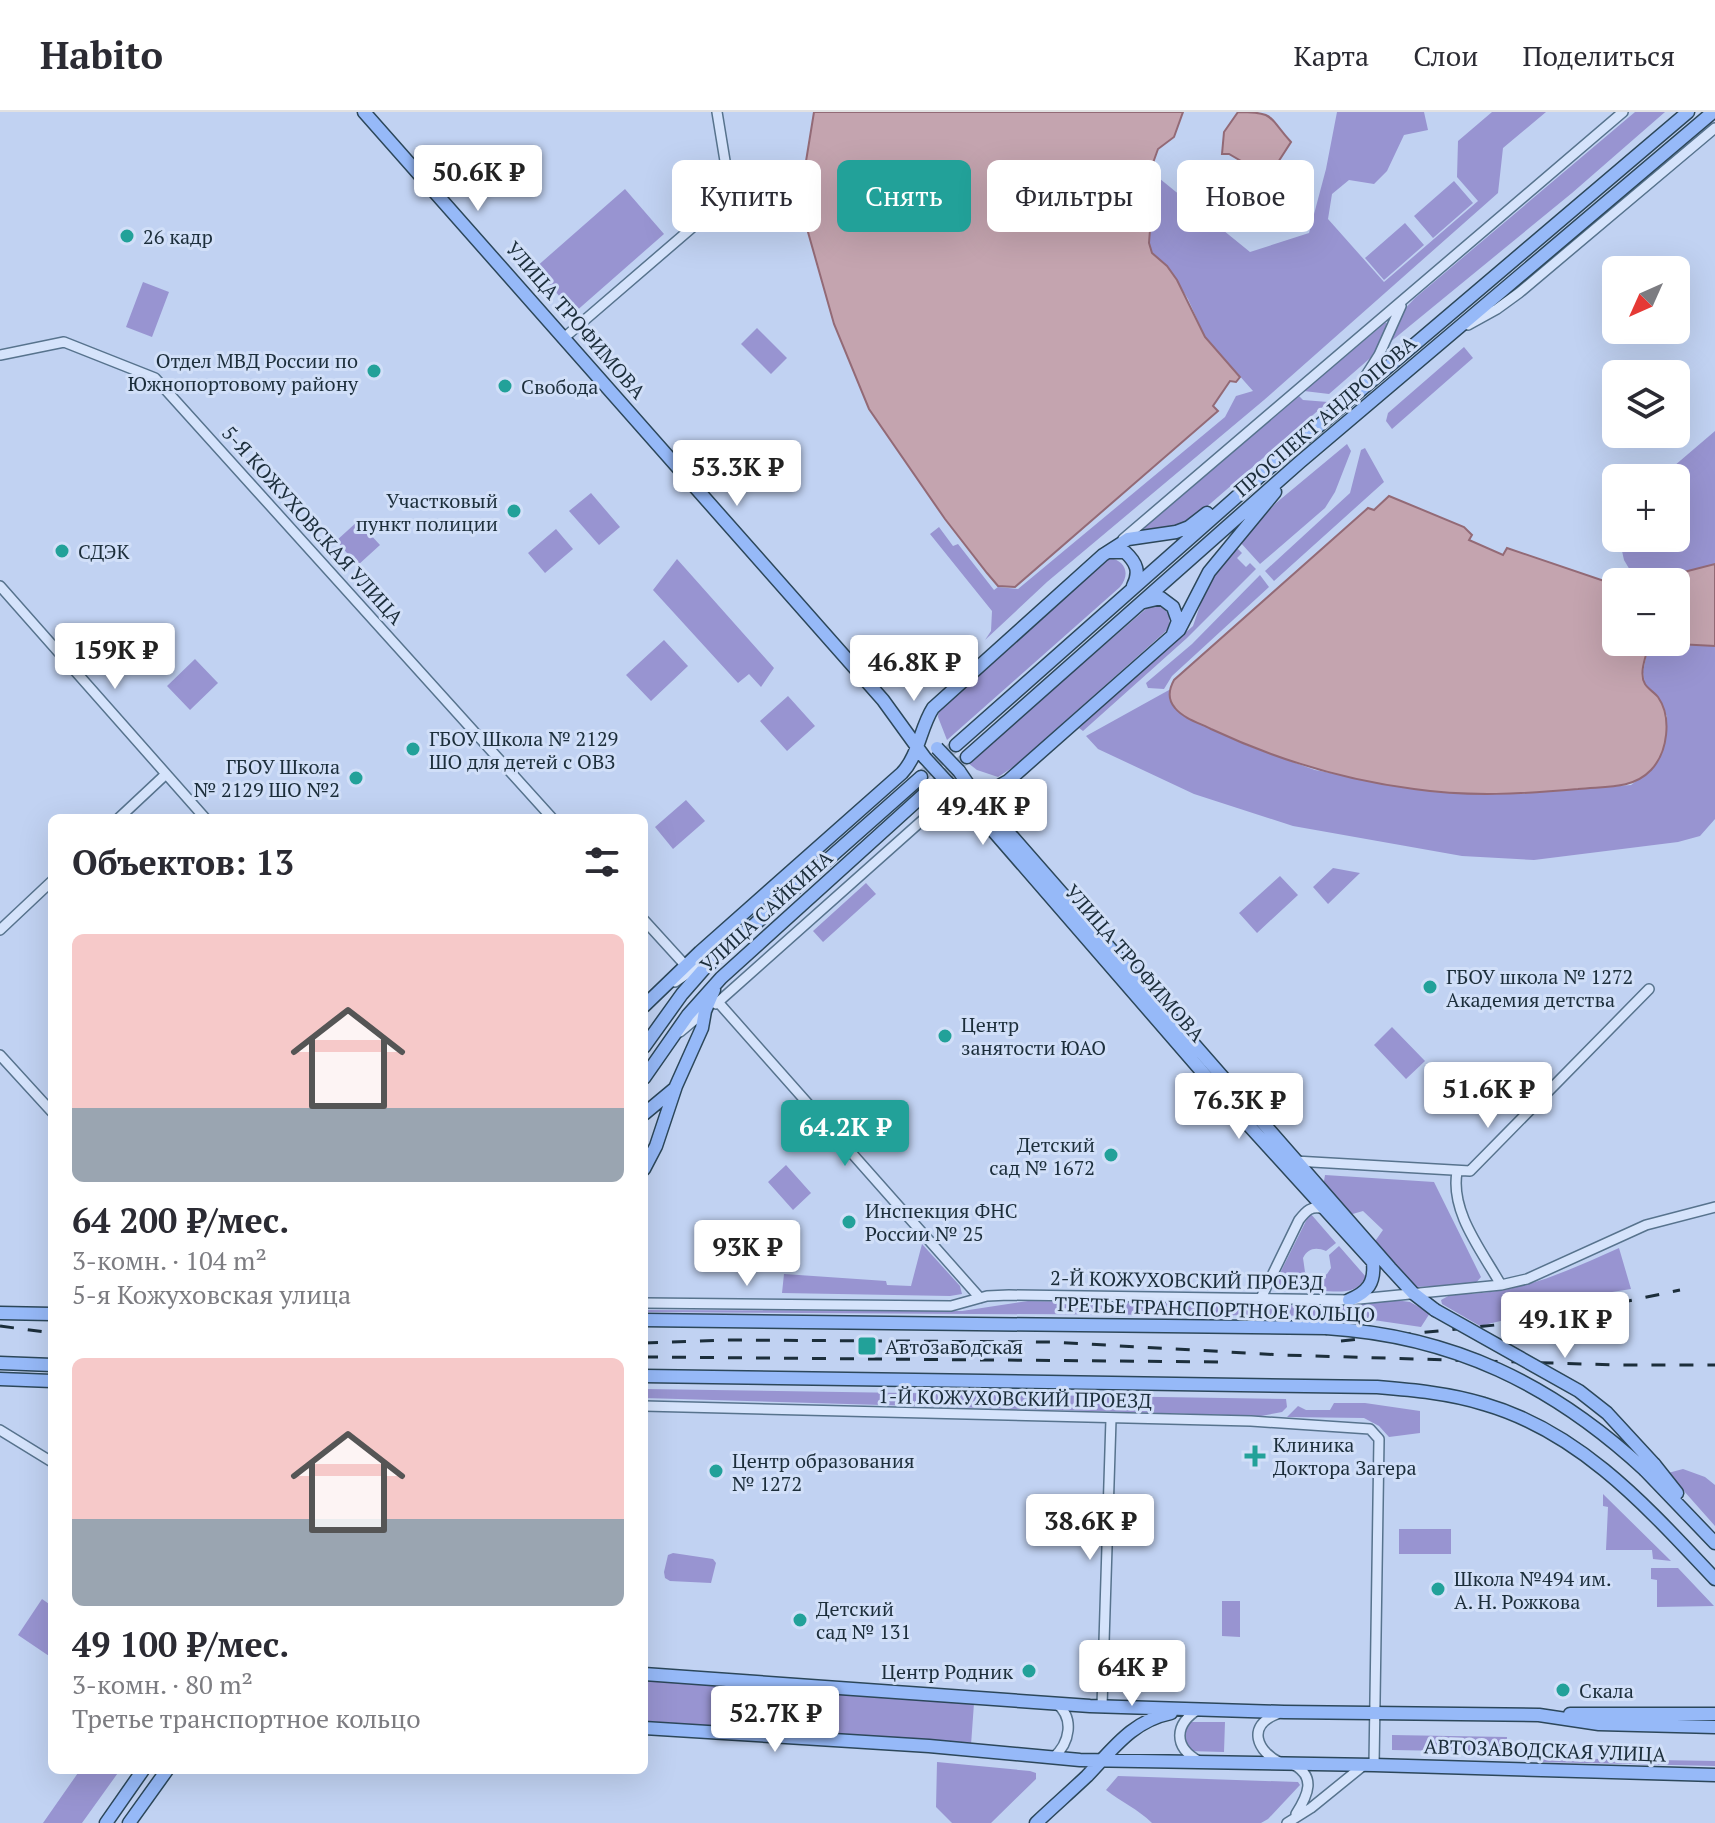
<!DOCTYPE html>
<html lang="ru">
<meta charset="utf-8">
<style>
:root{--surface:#fff;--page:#f7f7f7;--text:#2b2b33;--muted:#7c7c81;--line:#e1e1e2;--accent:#22a199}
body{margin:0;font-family:"PT Serif",serif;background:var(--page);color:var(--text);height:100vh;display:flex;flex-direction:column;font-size:30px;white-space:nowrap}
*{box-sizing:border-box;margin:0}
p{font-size:26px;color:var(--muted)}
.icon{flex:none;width:44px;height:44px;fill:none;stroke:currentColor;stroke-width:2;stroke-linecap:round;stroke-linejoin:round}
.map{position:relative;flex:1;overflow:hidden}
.panel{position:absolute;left:48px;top:702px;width:600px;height:960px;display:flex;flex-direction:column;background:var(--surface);border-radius:12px;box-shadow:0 8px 32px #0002}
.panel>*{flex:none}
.banner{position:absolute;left:672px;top:48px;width:760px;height:72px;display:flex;gap:16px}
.needle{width:52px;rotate:225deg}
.buttons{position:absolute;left:1602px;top:144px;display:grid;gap:16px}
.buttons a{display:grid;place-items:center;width:88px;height:88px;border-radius:12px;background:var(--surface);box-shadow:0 8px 32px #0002;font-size:40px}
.price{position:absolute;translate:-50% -68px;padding:0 18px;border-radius:8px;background:#fff;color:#222;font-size:26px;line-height:52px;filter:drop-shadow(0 2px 4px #0008)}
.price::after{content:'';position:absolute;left:50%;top:48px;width:24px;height:18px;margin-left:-12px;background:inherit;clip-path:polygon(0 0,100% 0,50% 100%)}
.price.on{background:var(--accent);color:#fff}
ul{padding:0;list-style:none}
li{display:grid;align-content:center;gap:16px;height:424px;padding:0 24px}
li span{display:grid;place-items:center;height:248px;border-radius:12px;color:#555}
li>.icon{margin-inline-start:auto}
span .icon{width:144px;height:144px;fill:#fffc;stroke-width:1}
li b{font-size:34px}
h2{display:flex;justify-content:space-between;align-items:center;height:96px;padding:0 24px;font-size:34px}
.tag{padding:0 28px;border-radius:12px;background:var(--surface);box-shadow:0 8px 32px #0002;font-size:28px;line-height:72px}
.tag.on{background:var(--accent);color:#fff}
header{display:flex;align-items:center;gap:48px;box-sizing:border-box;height:112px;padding:0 40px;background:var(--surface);border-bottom:2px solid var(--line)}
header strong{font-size:38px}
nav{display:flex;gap:44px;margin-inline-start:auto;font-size:28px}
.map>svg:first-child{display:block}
.green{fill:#9894d1}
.water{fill:#c4a4af;stroke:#936a76;stroke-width:2}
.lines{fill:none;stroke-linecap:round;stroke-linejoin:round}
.major-tunnel{stroke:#a0b1cd;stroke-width:12;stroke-dasharray:12 6;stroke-linecap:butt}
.minor-casing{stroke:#57738d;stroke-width:12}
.major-casing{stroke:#2c475a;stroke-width:15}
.minor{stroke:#d5e3fb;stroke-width:9}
.major{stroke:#96b9f8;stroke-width:12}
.rail{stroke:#1c2e3b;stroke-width:3;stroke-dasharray:14 14;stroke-linecap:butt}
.major-bridge-casing{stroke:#2c475a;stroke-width:15;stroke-linecap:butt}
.major-bridge{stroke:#96b9f8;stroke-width:12}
.poi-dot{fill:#22a199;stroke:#d1dff8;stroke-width:3}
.labels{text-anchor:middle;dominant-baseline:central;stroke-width:6;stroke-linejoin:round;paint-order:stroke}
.poi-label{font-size:20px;fill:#1c2e3b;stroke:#d1dff8;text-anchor:start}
.street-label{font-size:20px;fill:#1c2e3b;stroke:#d1dff8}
</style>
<header>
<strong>Habito</strong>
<nav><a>Карта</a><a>Слои</a><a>Поделиться</a></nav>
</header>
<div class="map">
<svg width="1715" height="1711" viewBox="0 0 1715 1711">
<rect width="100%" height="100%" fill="#c1d2f2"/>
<path class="green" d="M 1337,0 L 1424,0 L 1428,18 L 1404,23 L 1387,59 L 1374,72 L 1349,68 L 1332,82 L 1328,107 L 1384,170 L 1478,89 L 1457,65 L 1458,29 L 1492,0 L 1546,0 L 1503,36 L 1498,81 L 1264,288 L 1047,470 L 985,528 L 991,519 L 992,499 L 930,422 L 939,415 L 953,434 L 958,432 L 994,478 L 998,475 L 1018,477 L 1225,305 L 1236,284 L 1253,279 L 1205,225 L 1188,187 L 1167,154 L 1151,141 L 1148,131 L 1150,118 L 1145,106 L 1144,76 L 1149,58 L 1250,140 L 1309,121 L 1326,57 Z
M 1635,0 L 1665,0 L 1572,81 L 1389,231 L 1400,202 L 1415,186 Z
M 1454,69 L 1473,91 L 1433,126 L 1414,104 Z
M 625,77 L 664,122 L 574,201 L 535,156 Z
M 1405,111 L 1424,133 L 1384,168 L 1365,146 Z
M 143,170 L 169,180 L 152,225 L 126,215 Z
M 1385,211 L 1387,211 L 1376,241 L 1329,282 L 1304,279 Z
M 757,216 L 787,246 L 771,262 L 741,232 Z
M 1464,235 L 1473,246 L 1392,317 L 1386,309 L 1388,301 Z
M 1299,284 L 1303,288 L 1328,290 L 1196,404 L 1175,414 L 1138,420 Z
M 1715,319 L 1715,452 L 1684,460 L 1663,470 L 1637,470 L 1624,448 L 1622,439 L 1664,430 L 1665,426 L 1676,426 L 1676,366 L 1660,366 Z
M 1347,332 L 1351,339 L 1335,380 L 1325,396 L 1260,452 L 1240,430 L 1276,391 Z
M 1365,336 L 1384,370 L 1274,469 L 1265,459 L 1350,381 L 1361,338 Z
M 591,381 L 620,415 L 599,433 L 569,399 Z
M 358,409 L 380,433 L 358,453 L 336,429 Z
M 556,417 L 573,437 L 545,461 L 528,441 Z
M 1234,433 L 1242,441 L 1237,446 L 1246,455 L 1250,451 L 1256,457 L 1187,526 L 1083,619 L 1079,616 L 1193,514 L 1209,467 Z
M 1109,446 C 1125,448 1131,462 1120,475 L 947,628 L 938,605 L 939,596 L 1101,450 Z
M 677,447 L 774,556 L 761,575 L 749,562 L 738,571 L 653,478 Z
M 1260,463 L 1269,475 L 1172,564 L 1164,577 L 1148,576 L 1146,571 L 1192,532 Z
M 1153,494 C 1168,494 1174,507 1166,519 L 1016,653 L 998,665 L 977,658 L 968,651 L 1146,497 Z
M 664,528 L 688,554 L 651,589 L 626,563 Z
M 1659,531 L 1715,534 L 1715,707 L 1700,724 L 1678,730 L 1534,748 L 1462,744 L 1293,714 L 1194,682 L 1098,637 L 1086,624 L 1169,578 L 1170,589 L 1185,605 L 1246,633 L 1315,658 L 1413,677 L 1465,682 L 1518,682 L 1631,673 L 1652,657 L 1665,632 L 1667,604 L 1645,572 L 1643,560 L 1648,536 Z
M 195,547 L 218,571 L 190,598 L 167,574 Z
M 788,584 L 815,614 L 787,639 L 760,609 Z
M 686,688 L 705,709 L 673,737 L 655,715 Z
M 1333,756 L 1360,761 L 1328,792 L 1313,775 Z
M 1280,764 L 1298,783 L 1257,821 L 1239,801 Z
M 866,771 L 876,782 L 823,830 L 813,819 Z
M 1392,915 L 1425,949 L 1406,967 L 1374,933 Z
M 786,1053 L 811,1081 L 793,1098 L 768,1070 Z
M 1325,1063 L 1434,1070 L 1481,1165 L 1475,1172 L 1416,1175 L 1373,1132 L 1383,1118 L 1363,1099 L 1349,1103 L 1323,1075 Z
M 1310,1101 L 1336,1131 L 1326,1139 C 1316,1135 1308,1136 1303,1146 L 1305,1160 L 1314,1166 L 1314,1179 L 1284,1177 L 1278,1170 L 1278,1165 Z
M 922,1132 L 960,1174 L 962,1182 L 950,1184 L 782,1181 L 784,1162 L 886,1169 L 887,1173 L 911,1174 Z
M 1339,1134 L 1366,1165 C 1356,1184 1338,1179 1319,1179 L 1319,1166 L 1327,1162 L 1331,1156 L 1329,1143 Z
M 1619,1136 L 1631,1177 L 1549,1190 L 1550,1197 L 1480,1214 L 1442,1192 L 1441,1188 L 1452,1182 C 1518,1183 1560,1162 1619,1136 Z
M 1395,1188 L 1410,1190 L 1430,1201 L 1421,1215 L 1346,1204 L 644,1200 L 644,1198 L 962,1199 L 1028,1189 L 1346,1194 Z
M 644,1277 L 1286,1287 L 1287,1295 L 1282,1300 L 1261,1304 L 644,1286 Z
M 1334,1291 L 1365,1291 L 1420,1299 L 1420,1321 L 1389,1325 L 1379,1314 L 1364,1306 L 1287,1305 L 1298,1294 L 1306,1298 L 1330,1298 Z
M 1683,1357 L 1705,1365 L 1715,1373 L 1715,1414 L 1668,1361 Z
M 1603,1382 L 1671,1449 L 1653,1447 L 1652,1438 L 1606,1438 L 1608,1395 L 1603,1394 Z
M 1399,1417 L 1451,1417 L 1451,1442 L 1399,1442 Z
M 673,1441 L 713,1447 L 716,1451 L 711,1471 L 670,1469 L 665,1466 L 664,1460 L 668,1443 Z
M 1651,1456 L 1678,1456 L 1714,1494 L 1657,1495 L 1657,1468 L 1651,1467 Z
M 42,1487 L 52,1494 L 52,1546 L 18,1523 Z
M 1222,1489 L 1240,1489 L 1240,1525 L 1222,1524 Z
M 644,1569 L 974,1591 L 971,1633 L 644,1609 Z
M 1188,1610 L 1225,1610 L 1224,1640 L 1187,1639 L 1182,1625 Z
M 1392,1623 L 1507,1625 L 1506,1640 L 1392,1638 Z
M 1542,1646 L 1715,1649 L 1715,1654 L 1542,1650 Z
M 937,1650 L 1030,1659 L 1036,1661 L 1036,1667 L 991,1711 L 952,1711 L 936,1695 Z
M 80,1658 L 120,1658 L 82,1711 L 43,1711 Z
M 1118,1664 L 1298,1670 L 1300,1673 L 1268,1707 L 1261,1711 L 1152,1711 C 1138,1697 1121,1690 1106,1678 Z"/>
<path class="water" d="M 814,0 L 1183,0 L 1174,25 L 1158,37 L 1144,76 L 1145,106 L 1150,118 L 1149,131 L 1152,141 L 1167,154 L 1177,168 L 1205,225 L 1240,265 L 1236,270 L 1230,269 L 1213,294 L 1218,299 L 1015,475 L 998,474 L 987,461 L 945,407 L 869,297 L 834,212 L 806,113 L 801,80 Z
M 1238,0 C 1276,0 1268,5 1291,30 L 1273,58 L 1248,53 L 1229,42 L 1222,42 L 1224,20 Z
M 1234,53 C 1241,58 1244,66 1251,71 C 1259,76 1268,72 1276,75 C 1289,80 1292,98 1285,108 C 1281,112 1274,117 1268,116 C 1249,115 1235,95 1214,100 L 1205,92 C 1200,71 1212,53 1234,53 Z
M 1389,384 L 1464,415 L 1472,423 L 1469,428 L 1503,443 L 1507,436 L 1616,473 L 1616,530 L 1676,530 L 1676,470 L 1663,470 L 1684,460 L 1715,452 L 1715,534 L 1659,531 L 1648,536 C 1645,547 1639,562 1645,572 C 1648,577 1654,580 1658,585 C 1672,605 1668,640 1651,658 C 1632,678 1604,674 1578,677 C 1523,682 1469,685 1414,677 C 1344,668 1275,647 1211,617 C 1199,611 1183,606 1175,596 C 1167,587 1169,577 1174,568 L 1368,396 L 1374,398 Z"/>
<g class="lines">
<path class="major-tunnel" d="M 921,665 L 956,633
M 931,676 L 967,645"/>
<g class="minor-casing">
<path id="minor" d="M 1468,213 L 1497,197 L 1519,181 L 1715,16
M 565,225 L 723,89 L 727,61 L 717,0
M 0,243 L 64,230 L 155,266 L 552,706
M 1358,276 L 1379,243 L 1401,194
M 1123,427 L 1623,0
M 0,474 L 205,706
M 119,706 L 166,662
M 644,808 L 685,853
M 0,818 L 52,769
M 675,870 L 706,849
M 718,890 L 980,1186
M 716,892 L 935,697 L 947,687 L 967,683
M 680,920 L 705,899
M 0,943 L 52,1000
M 1295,1049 L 1470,1059 L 1649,877
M 1457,1060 C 1450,1100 1482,1139 1501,1173
M 1261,1186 L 1299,1108 C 1306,1099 1311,1093 1324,1097
M 644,1191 L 951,1194 L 987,1184 L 1009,1183 L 1349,1188 L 1501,1173 L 1527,1167 L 1646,1113 L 1715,1095
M 644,1294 L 1251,1309 L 1370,1317 L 1379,1327 L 1374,1653
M 0,1318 L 52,1350
M 1102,1594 L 1111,1307
M 1277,1602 C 1246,1614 1257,1640 1281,1651
M 1053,1646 C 1070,1631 1075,1606 1056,1591
M 1199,1649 C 1173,1635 1174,1612 1199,1597
M 1292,1652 C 1317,1664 1308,1683 1296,1702
M 1287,1711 L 1311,1696 L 1364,1653"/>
</g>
<g class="major-casing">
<path id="major" d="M 364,0 L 883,588 L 925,646
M 1108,440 L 1125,440 C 1137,451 1140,460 1133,474
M 1144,490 L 1161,486 L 1173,495 L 1178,509 L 1173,522
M 956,633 L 1268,357 L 1688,0
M 967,645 L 1300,350 L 1713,0
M 959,659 L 974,681 L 1390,1156 L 1413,1181 L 1435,1198
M 947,670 L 963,684 L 1243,1007 L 1373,1150 C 1375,1171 1368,1180 1349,1188
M 974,681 L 990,679 L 1008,669 L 1179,518 L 1209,460 L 1275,380
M 644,894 L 700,840 L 902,661 C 919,643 920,616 933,596 L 1103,443 L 1128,427 L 1176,420 L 1189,415 L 1207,401
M 644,935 L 682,882 L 703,858 L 921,665
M 644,966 L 688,903 L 721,866 L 931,676
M 644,1002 L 674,977
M 644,1057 L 656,1034 L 676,974 L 702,916 L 705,899 L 714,878
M 0,1201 L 52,1202
M 644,1208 L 1326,1216
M 0,1251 L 52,1253
M 644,1264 L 1376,1275 C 1412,1278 1449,1281 1484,1292 C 1581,1320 1648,1396 1715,1467
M 0,1267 L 52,1269
M 1654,1352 L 1677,1381
M 1645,1358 L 1715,1431
M 644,1562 L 1090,1594 L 1284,1600 L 1539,1603 L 1599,1612 L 1715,1615
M 1570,1602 L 1715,1602
M 644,1616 L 929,1634 L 1080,1648 L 1374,1653 L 1715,1663
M 106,1711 L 143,1658
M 129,1711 L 167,1658
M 1036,1711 C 1053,1695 1070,1680 1087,1664 C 1113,1637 1132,1609 1171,1601"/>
</g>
<use href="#minor" class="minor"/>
<use href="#major" class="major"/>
<path class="rail" d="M 0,1214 L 52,1221
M 1341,1229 L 1534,1209 L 1680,1178
M 644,1231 L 730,1228 L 1050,1230 L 1283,1243 L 1619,1253 L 1715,1253
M 644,1245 L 1228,1250"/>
<g class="major-bridge-casing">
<path id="major-bridge" d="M 937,636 L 959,659
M 925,646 L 947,670
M 1435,1198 L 1579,1279 L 1607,1301 L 1654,1352
M 1326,1216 C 1453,1224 1552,1272 1645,1358"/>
</g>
<use href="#major-bridge" class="major-bridge"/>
</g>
<g class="poi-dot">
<circle cx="127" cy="124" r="8"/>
<circle cx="374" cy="259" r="8"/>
<circle cx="505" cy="274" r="8"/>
<circle cx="514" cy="399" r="8"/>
<circle cx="62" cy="439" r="8"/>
<circle cx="413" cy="637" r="8"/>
<circle cx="356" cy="666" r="8"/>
<circle cx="1430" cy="875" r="8"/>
<circle cx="945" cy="924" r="8"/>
<circle cx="1111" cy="1043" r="8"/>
<circle cx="849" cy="1110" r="8"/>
<rect x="857" y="1224" width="20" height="20" rx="4"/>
<path d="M1251 1332h8v8h8v8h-8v8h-8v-8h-8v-8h8z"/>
<circle cx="716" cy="1359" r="8"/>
<circle cx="1438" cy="1477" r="8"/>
<circle cx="800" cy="1508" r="8"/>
<circle cx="1029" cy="1559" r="8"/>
<circle cx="1563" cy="1578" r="8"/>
</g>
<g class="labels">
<g class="poi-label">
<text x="143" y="124">26 кадр</text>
<text x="358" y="248" text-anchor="end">Отдел МВД России по<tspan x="358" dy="23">Южнопортовому району</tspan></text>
<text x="521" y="274">Свобода</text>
<text x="498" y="388" text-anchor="end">Участковый<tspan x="498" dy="23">пункт полиции</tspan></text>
<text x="78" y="439">СДЭК</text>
<text x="429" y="626">ГБОУ Школа № 2129<tspan x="429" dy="23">ШО для детей с ОВЗ</tspan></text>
<text x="340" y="654" text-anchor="end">ГБОУ Школа<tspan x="340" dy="23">№ 2129 ШО №2</tspan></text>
<text x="1446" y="864">ГБОУ школа № 1272<tspan x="1446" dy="23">Академия детства</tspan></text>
<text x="961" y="912">Центр<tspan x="961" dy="23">занятости ЮАО</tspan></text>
<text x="1095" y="1032" text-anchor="end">Детский<tspan x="1095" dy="23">сад № 1672</tspan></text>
<text x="865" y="1098">Инспекция ФНС<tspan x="865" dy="23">России № 25</tspan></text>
<text x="885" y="1234">Автозаводская</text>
<text x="1273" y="1332">Клиника<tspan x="1273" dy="23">Доктора Загера</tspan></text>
<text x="732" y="1348">Центр образования<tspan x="732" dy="23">№ 1272</tspan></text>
<text x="1454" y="1466">Школа №494 им.<tspan x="1454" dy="23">А. Н. Рожкова</tspan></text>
<text x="816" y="1496">Детский<tspan x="816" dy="23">сад № 131</tspan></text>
<text x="1013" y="1559" text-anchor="end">Центр Родник</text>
<text x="1579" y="1578">Скала</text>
</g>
<g class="street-label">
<text transform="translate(576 208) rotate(49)">УЛИЦА ТРОФИМОВА</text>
<text transform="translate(1325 304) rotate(-41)">ПРОСПЕКТ АНДРОПОВА</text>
<text transform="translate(313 413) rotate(48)">5-Я КОЖУХОВСКАЯ УЛИЦА</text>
<text transform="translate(766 799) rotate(-42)">УЛИЦА САЙКИНА</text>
<text transform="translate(1135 851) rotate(49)">УЛИЦА ТРОФИМОВА</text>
<text transform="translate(1187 1168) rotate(1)">2-Й КОЖУХОВСКИЙ ПРОЕЗД</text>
<text transform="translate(1215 1197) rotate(2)">ТРЕТЬЕ ТРАНСПОРТНОЕ КОЛЬЦО</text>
<text transform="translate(1015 1286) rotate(1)">1-Й КОЖУХОВСКИЙ ПРОЕЗД</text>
<text transform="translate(1545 1638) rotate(2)">АВТОЗАВОДСКАЯ УЛИЦА</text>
</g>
</g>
</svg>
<div class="buttons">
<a><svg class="needle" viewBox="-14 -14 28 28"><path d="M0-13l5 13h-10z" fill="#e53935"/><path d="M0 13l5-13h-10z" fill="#7c7c81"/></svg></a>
<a><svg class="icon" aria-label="layers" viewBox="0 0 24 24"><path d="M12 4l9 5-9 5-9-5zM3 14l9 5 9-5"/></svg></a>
<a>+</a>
<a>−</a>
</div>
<b class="price" style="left:478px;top:101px">50.6K ₽</b>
<b class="price" style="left:737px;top:396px">53.3K ₽</b>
<b class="price" style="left:115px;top:579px">159K ₽</b>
<b class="price" style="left:914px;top:591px">46.8K ₽</b>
<b class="price" style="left:983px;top:735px">49.4K ₽</b>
<b class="price" style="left:1488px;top:1018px">51.6K ₽</b>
<b class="price" style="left:1239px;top:1029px">76.3K ₽</b>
<b class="price on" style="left:845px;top:1056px">64.2K ₽</b>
<b class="price" style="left:747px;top:1176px">93K ₽</b>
<b class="price" style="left:1565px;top:1248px">49.1K ₽</b>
<b class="price" style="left:1090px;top:1450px">38.6K ₽</b>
<b class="price" style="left:1132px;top:1596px">64K ₽</b>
<b class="price" style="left:775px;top:1642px">52.7K ₽</b>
<div class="banner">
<a class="tag">Купить</a>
<a class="tag on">Снять</a>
<a class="tag">Фильтры</a>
<a class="tag">Новое</a>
</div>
<section class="panel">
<h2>Объектов: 13<svg class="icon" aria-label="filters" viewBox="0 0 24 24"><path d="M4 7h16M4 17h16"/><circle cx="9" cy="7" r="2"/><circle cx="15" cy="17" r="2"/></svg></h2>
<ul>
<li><span style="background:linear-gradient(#f6c9c9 70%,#9aa5b1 0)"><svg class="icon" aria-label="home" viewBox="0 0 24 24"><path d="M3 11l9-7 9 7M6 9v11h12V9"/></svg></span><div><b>64 200 ₽/мес.</b><p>3-комн. · 104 m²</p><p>5-я Кожуховская улица</p></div></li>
<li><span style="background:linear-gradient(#f6c9c9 65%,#9aa5b1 0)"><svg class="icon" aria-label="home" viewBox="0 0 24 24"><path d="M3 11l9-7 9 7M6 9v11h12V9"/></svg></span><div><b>49 100 ₽/мес.</b><p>3-комн. · 80 m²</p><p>Третье транспортное кольцо</p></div></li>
</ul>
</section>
</div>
